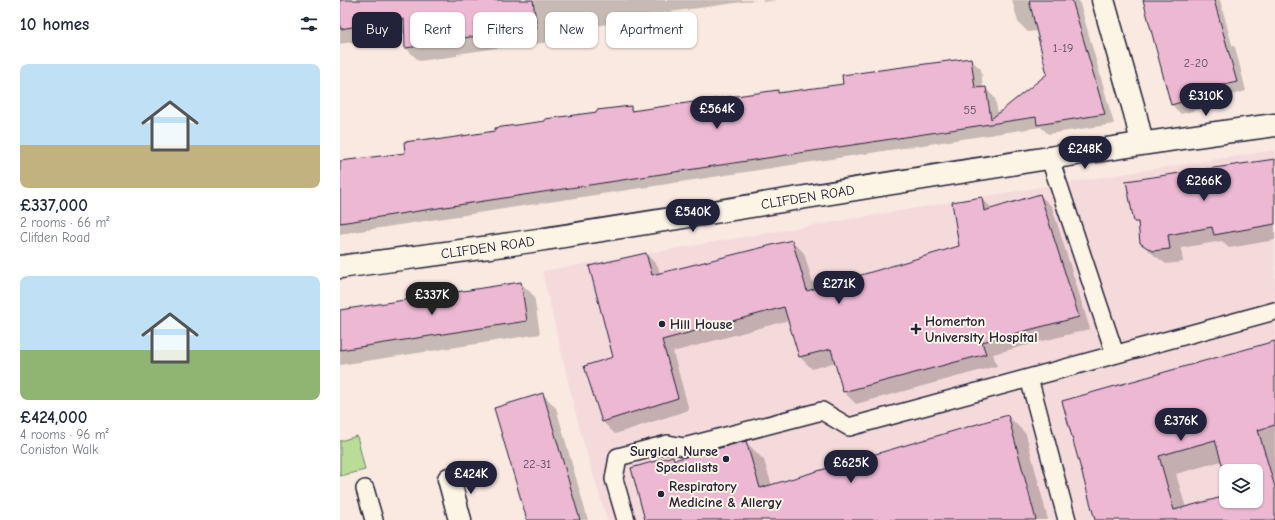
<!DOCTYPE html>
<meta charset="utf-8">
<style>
:root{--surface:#fff;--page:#f6f6f7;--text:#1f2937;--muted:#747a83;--accent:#22223b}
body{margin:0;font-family:"Comic Neue",sans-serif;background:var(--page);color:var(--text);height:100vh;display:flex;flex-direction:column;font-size:15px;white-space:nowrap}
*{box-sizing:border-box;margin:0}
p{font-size:13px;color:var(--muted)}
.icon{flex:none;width:22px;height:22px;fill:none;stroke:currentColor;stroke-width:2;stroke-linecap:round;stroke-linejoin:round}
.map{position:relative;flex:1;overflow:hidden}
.panel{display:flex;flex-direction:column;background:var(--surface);width:340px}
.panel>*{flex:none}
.guide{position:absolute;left:12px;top:12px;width:380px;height:36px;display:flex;gap:8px}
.tools{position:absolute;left:879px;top:464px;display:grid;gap:8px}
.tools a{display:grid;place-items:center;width:44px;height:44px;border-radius:8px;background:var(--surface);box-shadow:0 1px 3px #0004;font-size:20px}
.price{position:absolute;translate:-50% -34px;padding:0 9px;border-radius:14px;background:var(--accent);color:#fff;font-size:13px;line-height:26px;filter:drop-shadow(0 1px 2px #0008)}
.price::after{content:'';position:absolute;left:50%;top:24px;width:12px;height:9px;margin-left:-6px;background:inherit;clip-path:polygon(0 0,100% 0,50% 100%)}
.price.selected{background:#222;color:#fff}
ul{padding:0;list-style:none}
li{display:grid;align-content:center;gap:8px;height:212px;padding:0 20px}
li span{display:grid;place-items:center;height:124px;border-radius:8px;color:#555}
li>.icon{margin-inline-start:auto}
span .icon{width:72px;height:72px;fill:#fffc;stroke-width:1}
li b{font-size:17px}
h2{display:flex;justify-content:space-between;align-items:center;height:48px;padding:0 20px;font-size:17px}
.pill{padding:0 14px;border-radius:8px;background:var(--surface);box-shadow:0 1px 3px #0004;font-size:14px;line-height:36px}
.pill.selected{background:var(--accent);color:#fff}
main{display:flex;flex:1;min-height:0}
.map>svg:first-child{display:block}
.built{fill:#f5dadc;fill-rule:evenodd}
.green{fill:#b9dc96;stroke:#6e7f68}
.shadow{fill:#0003;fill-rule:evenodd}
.building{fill:#edb8d2;stroke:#22223b;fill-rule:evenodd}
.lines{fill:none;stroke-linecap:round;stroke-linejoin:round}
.lane-casing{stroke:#22223b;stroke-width:20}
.street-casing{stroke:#22223b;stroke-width:25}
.lane{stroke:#fcf5e5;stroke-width:17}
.street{stroke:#fcf5e5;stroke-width:22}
.poi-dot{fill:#22223b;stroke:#fcf5e5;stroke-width:1.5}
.labels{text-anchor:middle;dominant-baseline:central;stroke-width:4;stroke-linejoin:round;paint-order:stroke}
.number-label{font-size:12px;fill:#554861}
.street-label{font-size:14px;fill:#22223b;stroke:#fcf5e5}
.poi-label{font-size:14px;font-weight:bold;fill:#22223b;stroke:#fcf5e5;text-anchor:start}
</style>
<main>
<section class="panel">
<h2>10 homes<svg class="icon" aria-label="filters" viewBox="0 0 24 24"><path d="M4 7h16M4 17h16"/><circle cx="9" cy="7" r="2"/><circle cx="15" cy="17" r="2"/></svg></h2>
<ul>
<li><span style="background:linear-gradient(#bfe0f5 65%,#c2b280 0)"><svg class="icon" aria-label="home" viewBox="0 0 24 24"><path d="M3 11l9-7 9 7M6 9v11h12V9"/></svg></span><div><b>£337,000</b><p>2 rooms · 66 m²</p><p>Clifden Road</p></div></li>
<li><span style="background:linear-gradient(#bfe0f5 60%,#8fb573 0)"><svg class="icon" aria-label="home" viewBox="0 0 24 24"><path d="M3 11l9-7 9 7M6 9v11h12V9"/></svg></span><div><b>£424,000</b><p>4 rooms · 96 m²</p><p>Coniston Walk</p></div></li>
</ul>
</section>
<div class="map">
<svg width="935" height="520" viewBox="0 0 935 520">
<rect width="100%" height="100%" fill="#f9e9e1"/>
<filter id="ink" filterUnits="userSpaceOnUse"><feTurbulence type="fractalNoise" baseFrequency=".025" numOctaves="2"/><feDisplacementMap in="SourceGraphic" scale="8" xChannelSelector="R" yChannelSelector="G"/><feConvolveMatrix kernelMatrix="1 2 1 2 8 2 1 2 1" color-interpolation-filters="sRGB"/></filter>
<g filter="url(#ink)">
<path class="built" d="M 935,150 L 935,520 L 267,520 L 240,431 L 202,271 L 718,184 ZM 886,471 L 916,471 L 916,501 L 886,501 Z"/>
<path class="green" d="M 17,436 L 25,470 L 0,476 L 0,441 Z"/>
<path class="shadow" d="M 0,0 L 417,0 L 308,15 L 309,20 L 276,25 L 275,23 L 209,33 L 210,42 L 178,46 L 177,45 L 117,54 L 117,56 L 79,61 L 66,48 L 65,33 L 0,44 Z
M 422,0 L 437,0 L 424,2 Z
M 672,0 L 739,0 L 774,124 L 708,134 L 701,127 L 0,234 L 0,165 L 66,154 L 95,139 L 97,141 L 156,132 L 290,107 L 294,111 L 437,92 L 439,93 L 504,85 L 631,60 L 641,69 L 643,89 L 645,88 L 655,98 L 658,114 L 708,74 L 697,31 L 688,32 L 678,22 Z
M 804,0 L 880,0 L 892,45 L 895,47 L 906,91 L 873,100 L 875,105 L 841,114 L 831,104 Z
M 935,188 L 935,240 L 889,248 L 882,241 L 841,248 L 843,262 L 826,264 L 815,256 L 801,243 L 800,226 L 795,221 Z
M 700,195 L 712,207 L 750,329 L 653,354 L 657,366 L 516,404 L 504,392 L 496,362 L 472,369 L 460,357 L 449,320 L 333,352 L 349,410 L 275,434 L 263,422 L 246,367 L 274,358 L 306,254 L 318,266 L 320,274 L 452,241 L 464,253 L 475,290 L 620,246 L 641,198 L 653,209 Z
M 181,283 L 194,296 L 200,334 L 0,365 L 0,311 Z
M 935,342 L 935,520 L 756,520 L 723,401 ZM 882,461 L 886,474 L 886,471 L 916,471 L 916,501 L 886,501 L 886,497 L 846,508 L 836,474 Z
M 203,394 L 216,408 L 248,520 L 188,520 Z
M 668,416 L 686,434 L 708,520 L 306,520 L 333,457 L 336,460 L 406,442 L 424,460 L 432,486 Z"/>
<path class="building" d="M 0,0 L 193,0 L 197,29 L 163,33 L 163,32 L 104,41 L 104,43 L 65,48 L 64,19 L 0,29 Z
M 689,0 L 732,0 L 765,114 L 697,125 L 696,117 L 0,223 L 0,161 L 65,153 L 64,142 L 96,138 L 96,140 L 155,131 L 155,128 L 205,121 L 205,119 L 257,112 L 257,110 L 291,106 L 291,111 L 438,90 L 438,93 L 503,84 L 502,75 L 631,58 L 635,88 L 646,87 L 651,119 L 707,74 Z
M 803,0 L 874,0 L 897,82 L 864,90 L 866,95 L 831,105 Z
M 935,159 L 935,224 L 874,235 L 872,227 L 828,235 L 830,249 L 812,251 L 800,243 L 798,222 L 794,222 L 786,181 Z
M 700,194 L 739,317 L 642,342 L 646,354 L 503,392 L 491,349 L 459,357 L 444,307 L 322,340 L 338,398 L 262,422 L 244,366 L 273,357 L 249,266 L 306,253 L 312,275 L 452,240 L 467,291 L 619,246 L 612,202 L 642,197 L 644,211 Z
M 181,282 L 187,321 L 0,350 L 0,310 Z
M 935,341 L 935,425 L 918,430 L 935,487 L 935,520 L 755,520 L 722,401 ZM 875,440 L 886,478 L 886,471 L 916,471 L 916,501 L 886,501 L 886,496 L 834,510 L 819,456 Z
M 203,393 L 240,520 L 187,520 L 154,408 Z
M 668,415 L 696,520 L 305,520 L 291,468 L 333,456 L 334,460 L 406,441 L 420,488 Z"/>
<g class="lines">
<g class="lane-casing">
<path id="lane" d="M 710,159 L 775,354
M 689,378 L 727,520
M 25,489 L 34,520
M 286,520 L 274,479 L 278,457 L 328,444 L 344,447 L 482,411 L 509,427 L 935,311"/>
</g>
<g class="street-casing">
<g id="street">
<path d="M 763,0 L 795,113 L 802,143"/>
<path id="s1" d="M 0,267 C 66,258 132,250 198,240 C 444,202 689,158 935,125"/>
<path d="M 109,479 L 120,520"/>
</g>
</g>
<use href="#lane" class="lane"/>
<use href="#street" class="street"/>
</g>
</g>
<g class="poi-dot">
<circle cx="322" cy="324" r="4"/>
<path d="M574 323h4v4h4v4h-4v4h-4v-4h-4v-4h4z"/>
<circle cx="386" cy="459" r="4"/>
<circle cx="321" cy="494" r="4"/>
</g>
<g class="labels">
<g class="number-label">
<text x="723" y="48">1-19</text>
<text x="856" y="63">2-20</text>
<text x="630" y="110">55</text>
<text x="197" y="464">22-31</text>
</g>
<g class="street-label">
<text stroke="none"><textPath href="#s1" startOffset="473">CLIFDEN ROAD</textPath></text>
<text stroke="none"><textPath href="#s1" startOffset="149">CLIFDEN ROAD</textPath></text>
</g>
<g class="poi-label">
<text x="585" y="321">Homerton<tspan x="585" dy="16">University Hospital</tspan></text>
<text x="330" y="324">Hill House</text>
<text x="378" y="451" text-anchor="end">Surgical Nurse<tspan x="378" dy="16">Specialists</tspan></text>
<text x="329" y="486">Respiratory<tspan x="329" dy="16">Medicine &amp; Allergy</tspan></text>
</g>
</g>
</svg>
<div class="tools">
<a><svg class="icon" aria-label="layers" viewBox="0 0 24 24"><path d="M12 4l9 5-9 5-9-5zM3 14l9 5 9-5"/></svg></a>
</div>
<b class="price" style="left:866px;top:117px">£310K</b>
<b class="price" style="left:377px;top:130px">£564K</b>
<b class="price" style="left:745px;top:170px">£248K</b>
<b class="price" style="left:864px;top:202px">£266K</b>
<b class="price" style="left:353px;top:233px">£540K</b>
<b class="price" style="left:499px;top:305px">£271K</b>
<b class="price selected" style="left:92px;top:316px">£337K</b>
<b class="price" style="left:841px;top:442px">£376K</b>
<b class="price" style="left:511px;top:484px">£625K</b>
<b class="price" style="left:131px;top:495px">£424K</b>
<div class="guide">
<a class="pill selected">Buy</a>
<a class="pill">Rent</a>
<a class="pill">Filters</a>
<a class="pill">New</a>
<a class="pill">Apartment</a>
</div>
</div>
</main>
